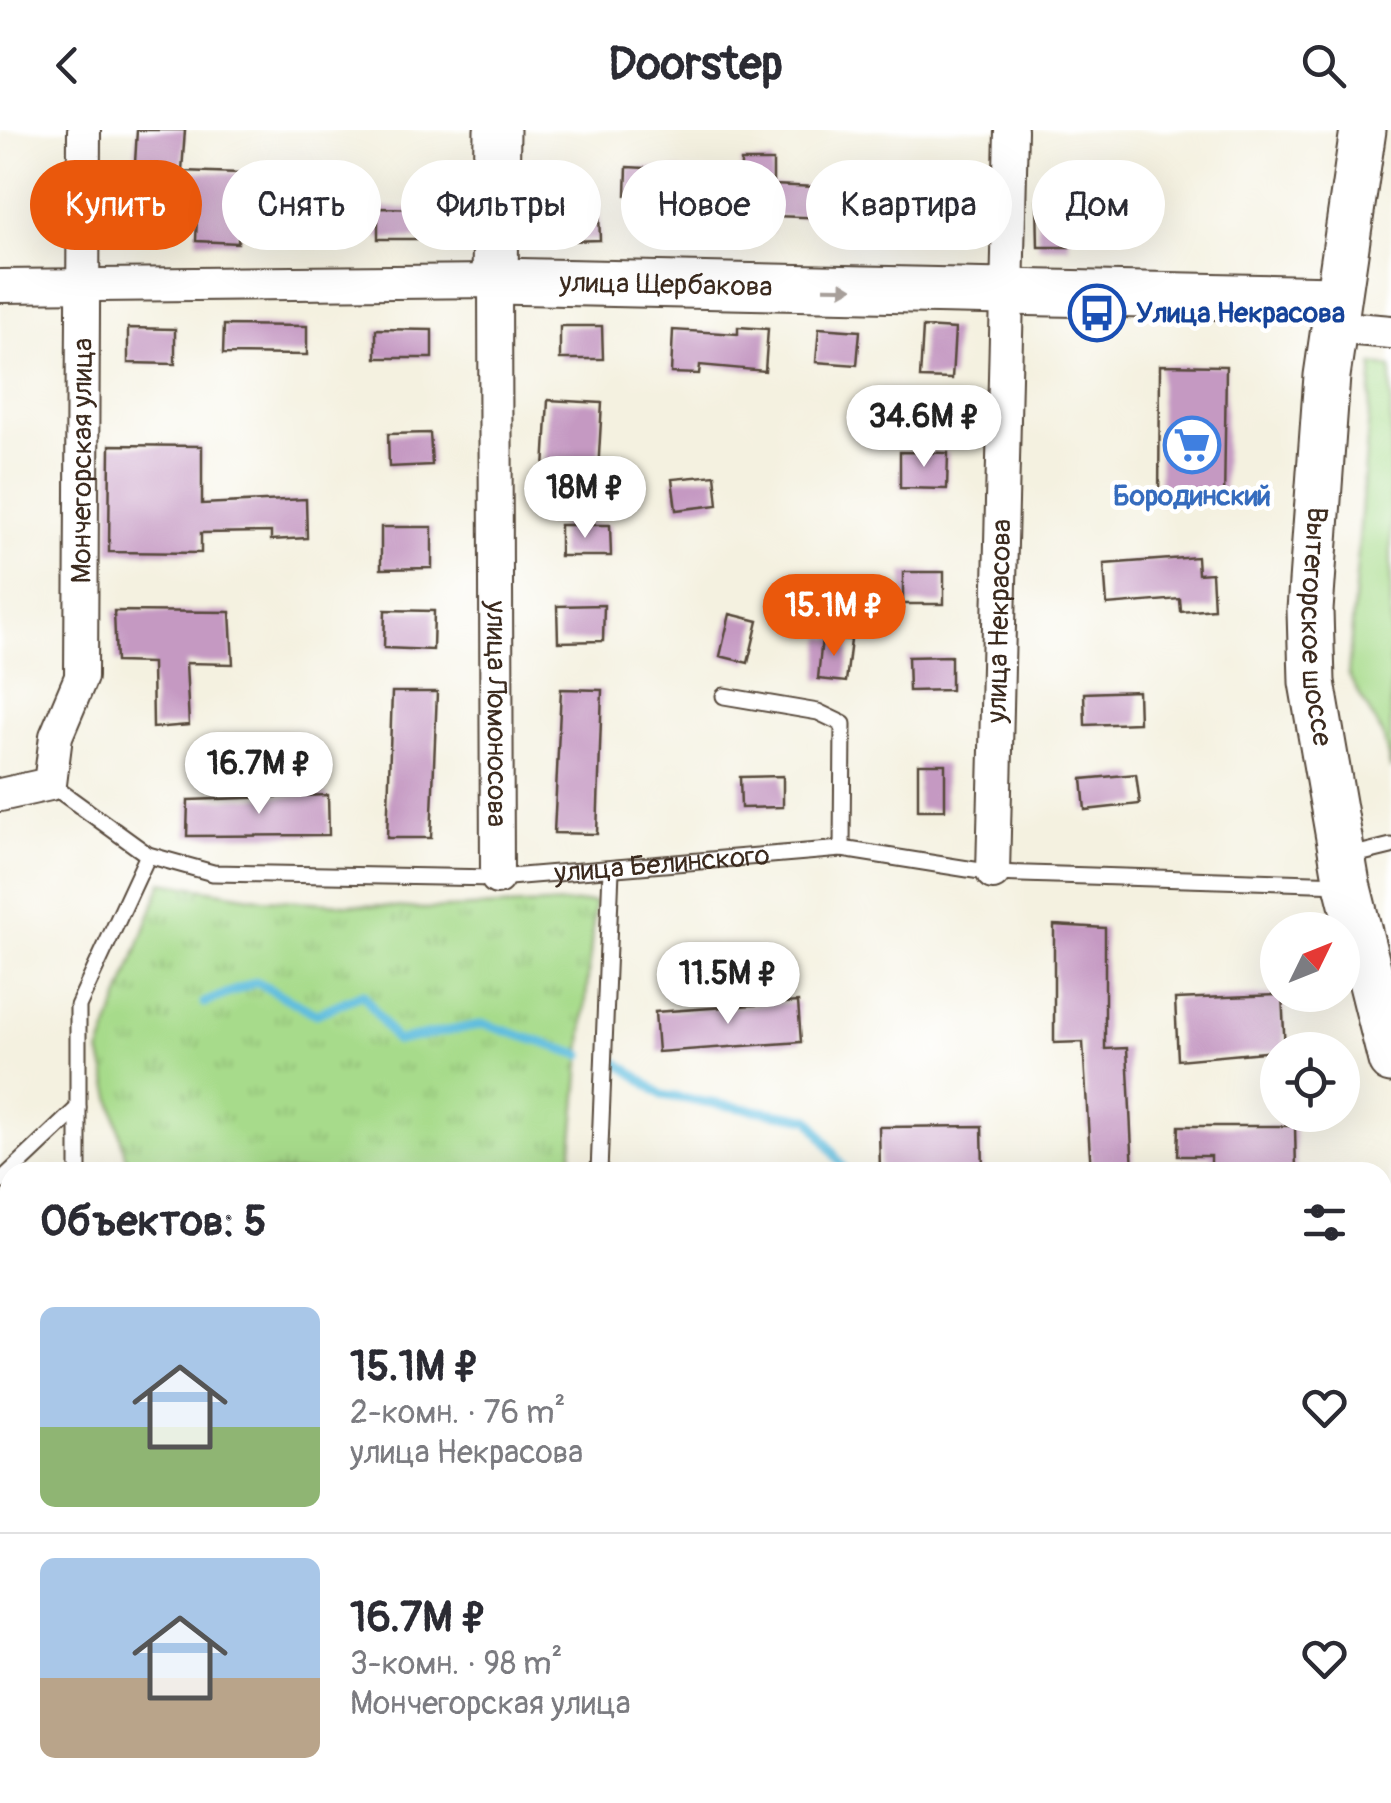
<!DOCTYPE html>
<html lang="ru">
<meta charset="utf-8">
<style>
:root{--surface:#fff;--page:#f2f2f3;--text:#2b2b33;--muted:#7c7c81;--line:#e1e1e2;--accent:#ea580c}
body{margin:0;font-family:Pangolin,sans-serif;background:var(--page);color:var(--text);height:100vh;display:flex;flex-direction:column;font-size:38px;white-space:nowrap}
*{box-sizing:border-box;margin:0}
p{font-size:32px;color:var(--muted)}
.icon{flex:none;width:55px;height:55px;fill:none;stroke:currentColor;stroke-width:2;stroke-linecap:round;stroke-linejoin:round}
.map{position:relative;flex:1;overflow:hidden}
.details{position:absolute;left:0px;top:1032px;width:1392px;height:642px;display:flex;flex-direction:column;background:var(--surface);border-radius:30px 30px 0 0;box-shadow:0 10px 40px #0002}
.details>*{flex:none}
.guide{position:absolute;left:30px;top:30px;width:1332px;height:90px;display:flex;gap:20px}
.needle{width:65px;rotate:47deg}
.buttons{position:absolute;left:1260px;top:782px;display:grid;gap:20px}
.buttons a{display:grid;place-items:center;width:100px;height:100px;border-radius:50%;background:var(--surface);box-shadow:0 10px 40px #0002;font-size:50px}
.price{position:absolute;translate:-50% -85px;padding:0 22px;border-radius:35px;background:#fff;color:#222;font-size:32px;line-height:65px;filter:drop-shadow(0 2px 5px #0008)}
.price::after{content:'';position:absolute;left:50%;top:60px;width:30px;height:22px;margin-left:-15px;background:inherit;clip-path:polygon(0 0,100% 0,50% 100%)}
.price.on{background:var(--accent);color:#fff}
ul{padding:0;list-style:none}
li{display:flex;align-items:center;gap:30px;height:250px;padding:0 40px}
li+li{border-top:2px solid var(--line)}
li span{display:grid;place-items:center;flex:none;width:280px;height:200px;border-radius:15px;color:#555}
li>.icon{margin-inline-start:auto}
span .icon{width:120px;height:120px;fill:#fffc;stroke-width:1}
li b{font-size:42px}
h2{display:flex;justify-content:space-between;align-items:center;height:120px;padding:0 40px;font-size:42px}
.tag{padding:0 35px;border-radius:45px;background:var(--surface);box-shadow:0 10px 40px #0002;font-size:35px;line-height:90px}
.tag.on{background:var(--accent);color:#fff}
header{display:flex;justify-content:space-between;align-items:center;height:130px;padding:0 40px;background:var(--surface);font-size:45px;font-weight:700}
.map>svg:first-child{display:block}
.green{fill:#a7db8b;stroke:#718254;stroke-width:2.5}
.park{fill:url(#park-tufts);stroke:#718254;stroke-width:2.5}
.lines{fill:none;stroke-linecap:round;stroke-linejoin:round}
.stream{stroke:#61bedf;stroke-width:9}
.building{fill:#c599c2}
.lane-casing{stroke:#57483b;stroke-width:19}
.street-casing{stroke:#57483b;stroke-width:36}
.secondary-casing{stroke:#57483b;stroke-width:49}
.lane{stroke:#fff;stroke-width:15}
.street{stroke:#fff;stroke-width:32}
.secondary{stroke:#fff;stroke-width:45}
.oneway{fill:#a79f9a}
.labels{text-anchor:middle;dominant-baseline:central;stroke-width:9;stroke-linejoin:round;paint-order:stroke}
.street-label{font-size:28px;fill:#3b2a1e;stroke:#fff}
.transit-label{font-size:28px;font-weight:bold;fill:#164399;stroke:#fff;text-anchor:start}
.shop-label{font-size:28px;font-weight:bold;fill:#366cbe;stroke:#fff}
</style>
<header><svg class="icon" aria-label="back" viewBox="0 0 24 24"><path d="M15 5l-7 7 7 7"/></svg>Doorstep<svg class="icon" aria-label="search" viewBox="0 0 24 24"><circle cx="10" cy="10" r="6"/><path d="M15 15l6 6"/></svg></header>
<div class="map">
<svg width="1391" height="1673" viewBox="0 0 1391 1673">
<defs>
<pattern id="park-tufts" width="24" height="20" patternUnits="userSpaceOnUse" patternTransform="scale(2.5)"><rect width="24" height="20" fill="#a7db8b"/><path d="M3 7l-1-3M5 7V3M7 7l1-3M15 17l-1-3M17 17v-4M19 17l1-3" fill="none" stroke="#91bc78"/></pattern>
</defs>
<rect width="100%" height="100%" fill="#fff"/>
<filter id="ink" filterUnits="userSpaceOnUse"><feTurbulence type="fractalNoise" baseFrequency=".01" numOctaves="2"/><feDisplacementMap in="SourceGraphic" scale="20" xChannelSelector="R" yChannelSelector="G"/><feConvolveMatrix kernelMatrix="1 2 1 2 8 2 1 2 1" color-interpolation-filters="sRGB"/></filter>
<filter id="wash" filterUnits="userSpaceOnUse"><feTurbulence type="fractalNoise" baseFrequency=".0048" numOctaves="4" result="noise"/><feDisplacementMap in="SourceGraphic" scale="40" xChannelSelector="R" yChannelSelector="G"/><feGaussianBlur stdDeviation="2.25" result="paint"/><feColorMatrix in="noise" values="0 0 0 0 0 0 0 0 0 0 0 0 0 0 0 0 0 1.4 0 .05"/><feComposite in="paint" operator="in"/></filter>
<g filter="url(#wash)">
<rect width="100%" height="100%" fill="#f4f1e0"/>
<path class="green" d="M 1373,235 L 1391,237 L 1391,640 L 1383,605 L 1348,545 Z"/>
<path class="park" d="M 162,752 L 264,769 L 424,779 L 595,772 L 570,1042 L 129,1042 L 100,921 Z
M 912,1665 L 1273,1665 L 1272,1673 L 912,1673 Z"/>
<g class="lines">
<path class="stream" d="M 204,873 L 256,852 L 316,884 L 363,864 L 396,911 L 484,894 L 581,925
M 619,933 L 662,965 L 810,989 L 846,1042
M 1382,1529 L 1391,1527"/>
</g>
<g id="blocks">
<path class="building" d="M 137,0 L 185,0 L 182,41 L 240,43 L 238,113 L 196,111 L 198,63 L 120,57 L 122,33 L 135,33 Z
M 741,31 L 773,31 L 773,55 L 860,59 L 859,89 L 773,86 L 773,102 L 740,102 Z
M 627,37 L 682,40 L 681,68 L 626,65 Z
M 598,58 L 600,110 L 567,111 L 566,59 Z
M 948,62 L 950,88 L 908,90 L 906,65 Z
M 1080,70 L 1081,102 L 1069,102 L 1069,117 L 1038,117 L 1037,71 Z
M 378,78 L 427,79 L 426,109 L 378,109 Z
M 224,195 L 307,196 L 307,225 L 223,224 Z
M 560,196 L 602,196 L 603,229 L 560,229 Z
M 738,197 L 768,199 L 765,241 L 700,235 L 699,244 L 671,243 L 673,200 L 738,204 Z
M 923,197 L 955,199 L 952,249 L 920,248 Z
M 128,198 L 175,199 L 175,234 L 128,233 Z
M 819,198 L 860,201 L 857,235 L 816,232 Z
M 376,199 L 432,200 L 432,228 L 376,228 Z
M 1160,235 L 1226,236 L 1224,375 L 1159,374 Z
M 548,270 L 602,273 L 598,342 L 544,339 Z
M 430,303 L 432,335 L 389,337 L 388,304 Z
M 110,315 L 202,316 L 202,374 L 306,369 L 307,408 L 271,410 L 271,402 L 201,403 L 201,423 L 109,422 Z
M 900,322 L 948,323 L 947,359 L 900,358 Z
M 715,345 L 718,375 L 676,380 L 672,349 Z
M 560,395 L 610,395 L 611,426 L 560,426 Z
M 381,397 L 432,397 L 432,438 L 381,439 Z
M 1197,427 L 1198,444 L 1212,443 L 1214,479 L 1181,482 L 1180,469 L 1107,475 L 1104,434 Z
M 903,442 L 944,442 L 944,474 L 903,474 Z
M 604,475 L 603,511 L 558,512 L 557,476 Z
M 385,480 L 434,481 L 433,520 L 384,518 Z
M 114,481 L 230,482 L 233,534 L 186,533 L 189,595 L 153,598 L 152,533 L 116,532 Z
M 730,484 L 758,491 L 748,533 L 720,526 Z
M 822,507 L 851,510 L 846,552 L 818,549 Z
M 951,526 L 951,560 L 909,561 L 908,527 Z
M 561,559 L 602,560 L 597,704 L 554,703 Z
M 1138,561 L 1139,593 L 1085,595 L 1084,563 Z
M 392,562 L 437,562 L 431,708 L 387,708 Z
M 918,634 L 945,634 L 945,680 L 918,680 Z
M 1136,644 L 1140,674 L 1085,680 L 1082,649 Z
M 783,646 L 783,677 L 741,678 L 740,647 Z
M 328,665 L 329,705 L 187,706 L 188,670 Z
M 1054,795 L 1105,798 L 1105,919 L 1127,918 L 1133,1042 L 1091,1042 L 1083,912 L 1054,913 Z
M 1278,865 L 1282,865 L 1285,920 L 1178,930 L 1175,869 Z
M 798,872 L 801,912 L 658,922 L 655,882 Z
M 982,996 L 983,1042 L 880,1042 L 879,997 Z
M 1179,996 L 1295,996 L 1296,1042 L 1211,1042 L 1211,1026 L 1178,1026 Z"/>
</g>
</g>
<g filter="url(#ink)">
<use href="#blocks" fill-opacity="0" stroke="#57483b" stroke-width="2.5"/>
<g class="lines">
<g class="lane-casing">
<g id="lane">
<path d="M 724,566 L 818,582 L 843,594 L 842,719"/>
<path id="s1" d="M 50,654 L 148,725 L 213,743 L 497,748 L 842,719 L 993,743 L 1343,754"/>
<path d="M 1346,727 L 1391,716"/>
<path d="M 78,1042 L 78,876 L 148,725"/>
<path d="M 599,1042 L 611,740"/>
<path d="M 0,1052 L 78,978"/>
<path d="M 0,1255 L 10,1265"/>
<path d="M 0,1365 L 10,1365"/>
<path d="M 1382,1385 L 1391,1386"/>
<path d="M 1382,1549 L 1391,1547"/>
<path d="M 1178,1665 L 1218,1670 L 1296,1671"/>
<path d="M 77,1673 L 77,1665"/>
<path d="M 862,1673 L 863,1665"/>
</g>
</g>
<g class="street-casing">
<g id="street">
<path id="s2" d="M 0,156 L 495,151 L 497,748"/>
<path d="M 1332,197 L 1391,202"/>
<path id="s3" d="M 0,665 L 50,654 L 56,606 L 81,547 L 84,0"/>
<path id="s4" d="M 993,743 L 1011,0"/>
</g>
</g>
<g class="secondary-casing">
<g id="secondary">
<path id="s5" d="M 497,0 L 495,151 L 1335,169"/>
<path id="s6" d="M 1363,0 L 1327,246 L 1310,480 L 1312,552 L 1347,754 L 1391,930"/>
</g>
</g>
<use href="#lane" class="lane"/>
<use href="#street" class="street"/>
<use href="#secondary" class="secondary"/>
</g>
<defs><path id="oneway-solid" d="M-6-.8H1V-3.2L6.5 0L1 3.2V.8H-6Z" transform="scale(2.5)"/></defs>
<use class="oneway" href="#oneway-solid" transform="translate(838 158) rotate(1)"/>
</g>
<defs>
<g id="bus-ring" transform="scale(2.875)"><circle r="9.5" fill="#fff" stroke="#1a4fb4" stroke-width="1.5"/><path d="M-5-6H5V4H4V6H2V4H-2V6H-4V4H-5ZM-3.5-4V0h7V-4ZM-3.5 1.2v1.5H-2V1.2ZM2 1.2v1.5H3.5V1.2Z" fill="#1a4fb4"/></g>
<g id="supermarket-ring" transform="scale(2.875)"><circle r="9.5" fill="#fff" stroke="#3f7fe0" stroke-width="1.5"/><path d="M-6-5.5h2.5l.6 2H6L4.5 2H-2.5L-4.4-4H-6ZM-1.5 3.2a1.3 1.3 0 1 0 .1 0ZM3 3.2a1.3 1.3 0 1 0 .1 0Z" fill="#3f7fe0"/></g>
</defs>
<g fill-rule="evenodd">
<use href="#bus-ring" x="1097" y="183"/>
<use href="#supermarket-ring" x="1192" y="315"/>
</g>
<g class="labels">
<g class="street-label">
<text stroke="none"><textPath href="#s5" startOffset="322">улица Щербакова</textPath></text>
<text stroke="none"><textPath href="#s3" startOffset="380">Мончегорская улица</textPath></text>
<text stroke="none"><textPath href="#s4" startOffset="252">улица Некрасова</textPath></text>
<text stroke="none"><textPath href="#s6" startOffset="500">Вытегорское шоссе</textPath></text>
<text stroke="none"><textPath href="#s2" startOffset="928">улица Ломоносова</textPath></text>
<text stroke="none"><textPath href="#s1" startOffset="638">улица Белинского</textPath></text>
</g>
<g class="transit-label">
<text x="1136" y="183">Улица Некрасова</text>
</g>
<g class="shop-label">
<text x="1192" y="366">Бородинский</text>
</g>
</g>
</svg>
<div class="buttons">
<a><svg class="needle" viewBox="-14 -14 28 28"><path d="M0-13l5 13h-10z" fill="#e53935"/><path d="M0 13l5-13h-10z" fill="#7c7c81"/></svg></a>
<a><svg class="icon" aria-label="locate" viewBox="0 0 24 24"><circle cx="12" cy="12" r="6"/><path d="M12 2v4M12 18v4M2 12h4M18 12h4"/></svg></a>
</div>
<b class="price" style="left:924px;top:340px">34.6M ₽</b>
<b class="price" style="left:585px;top:411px">18M ₽</b>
<b class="price on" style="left:834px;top:529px">15.1M ₽</b>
<b class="price" style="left:259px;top:687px">16.7M ₽</b>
<b class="price" style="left:728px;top:897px">11.5M ₽</b>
<div class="guide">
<a class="tag on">Купить</a>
<a class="tag">Снять</a>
<a class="tag">Фильтры</a>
<a class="tag">Новое</a>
<a class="tag">Квартира</a>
<a class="tag">Дом</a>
</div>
<section class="details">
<h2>Объектов: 5<svg class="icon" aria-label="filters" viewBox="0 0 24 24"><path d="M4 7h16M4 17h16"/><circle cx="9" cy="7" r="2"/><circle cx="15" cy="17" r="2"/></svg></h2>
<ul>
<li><span style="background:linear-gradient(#a9c7e8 60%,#8fb573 0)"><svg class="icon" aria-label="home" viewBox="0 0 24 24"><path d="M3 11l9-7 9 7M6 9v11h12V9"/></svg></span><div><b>15.1M ₽</b><p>2-комн. · 76 m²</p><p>улица Некрасова</p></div><svg class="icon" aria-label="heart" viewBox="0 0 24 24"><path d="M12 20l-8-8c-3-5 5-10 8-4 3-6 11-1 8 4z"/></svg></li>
<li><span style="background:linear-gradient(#a9c7e8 60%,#b9a48a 0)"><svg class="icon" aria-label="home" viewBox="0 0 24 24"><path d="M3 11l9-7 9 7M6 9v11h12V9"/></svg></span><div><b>16.7M ₽</b><p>3-комн. · 98 m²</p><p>Мончегорская улица</p></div><svg class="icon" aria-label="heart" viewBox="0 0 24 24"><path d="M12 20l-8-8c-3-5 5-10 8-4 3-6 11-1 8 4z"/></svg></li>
</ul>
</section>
</div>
